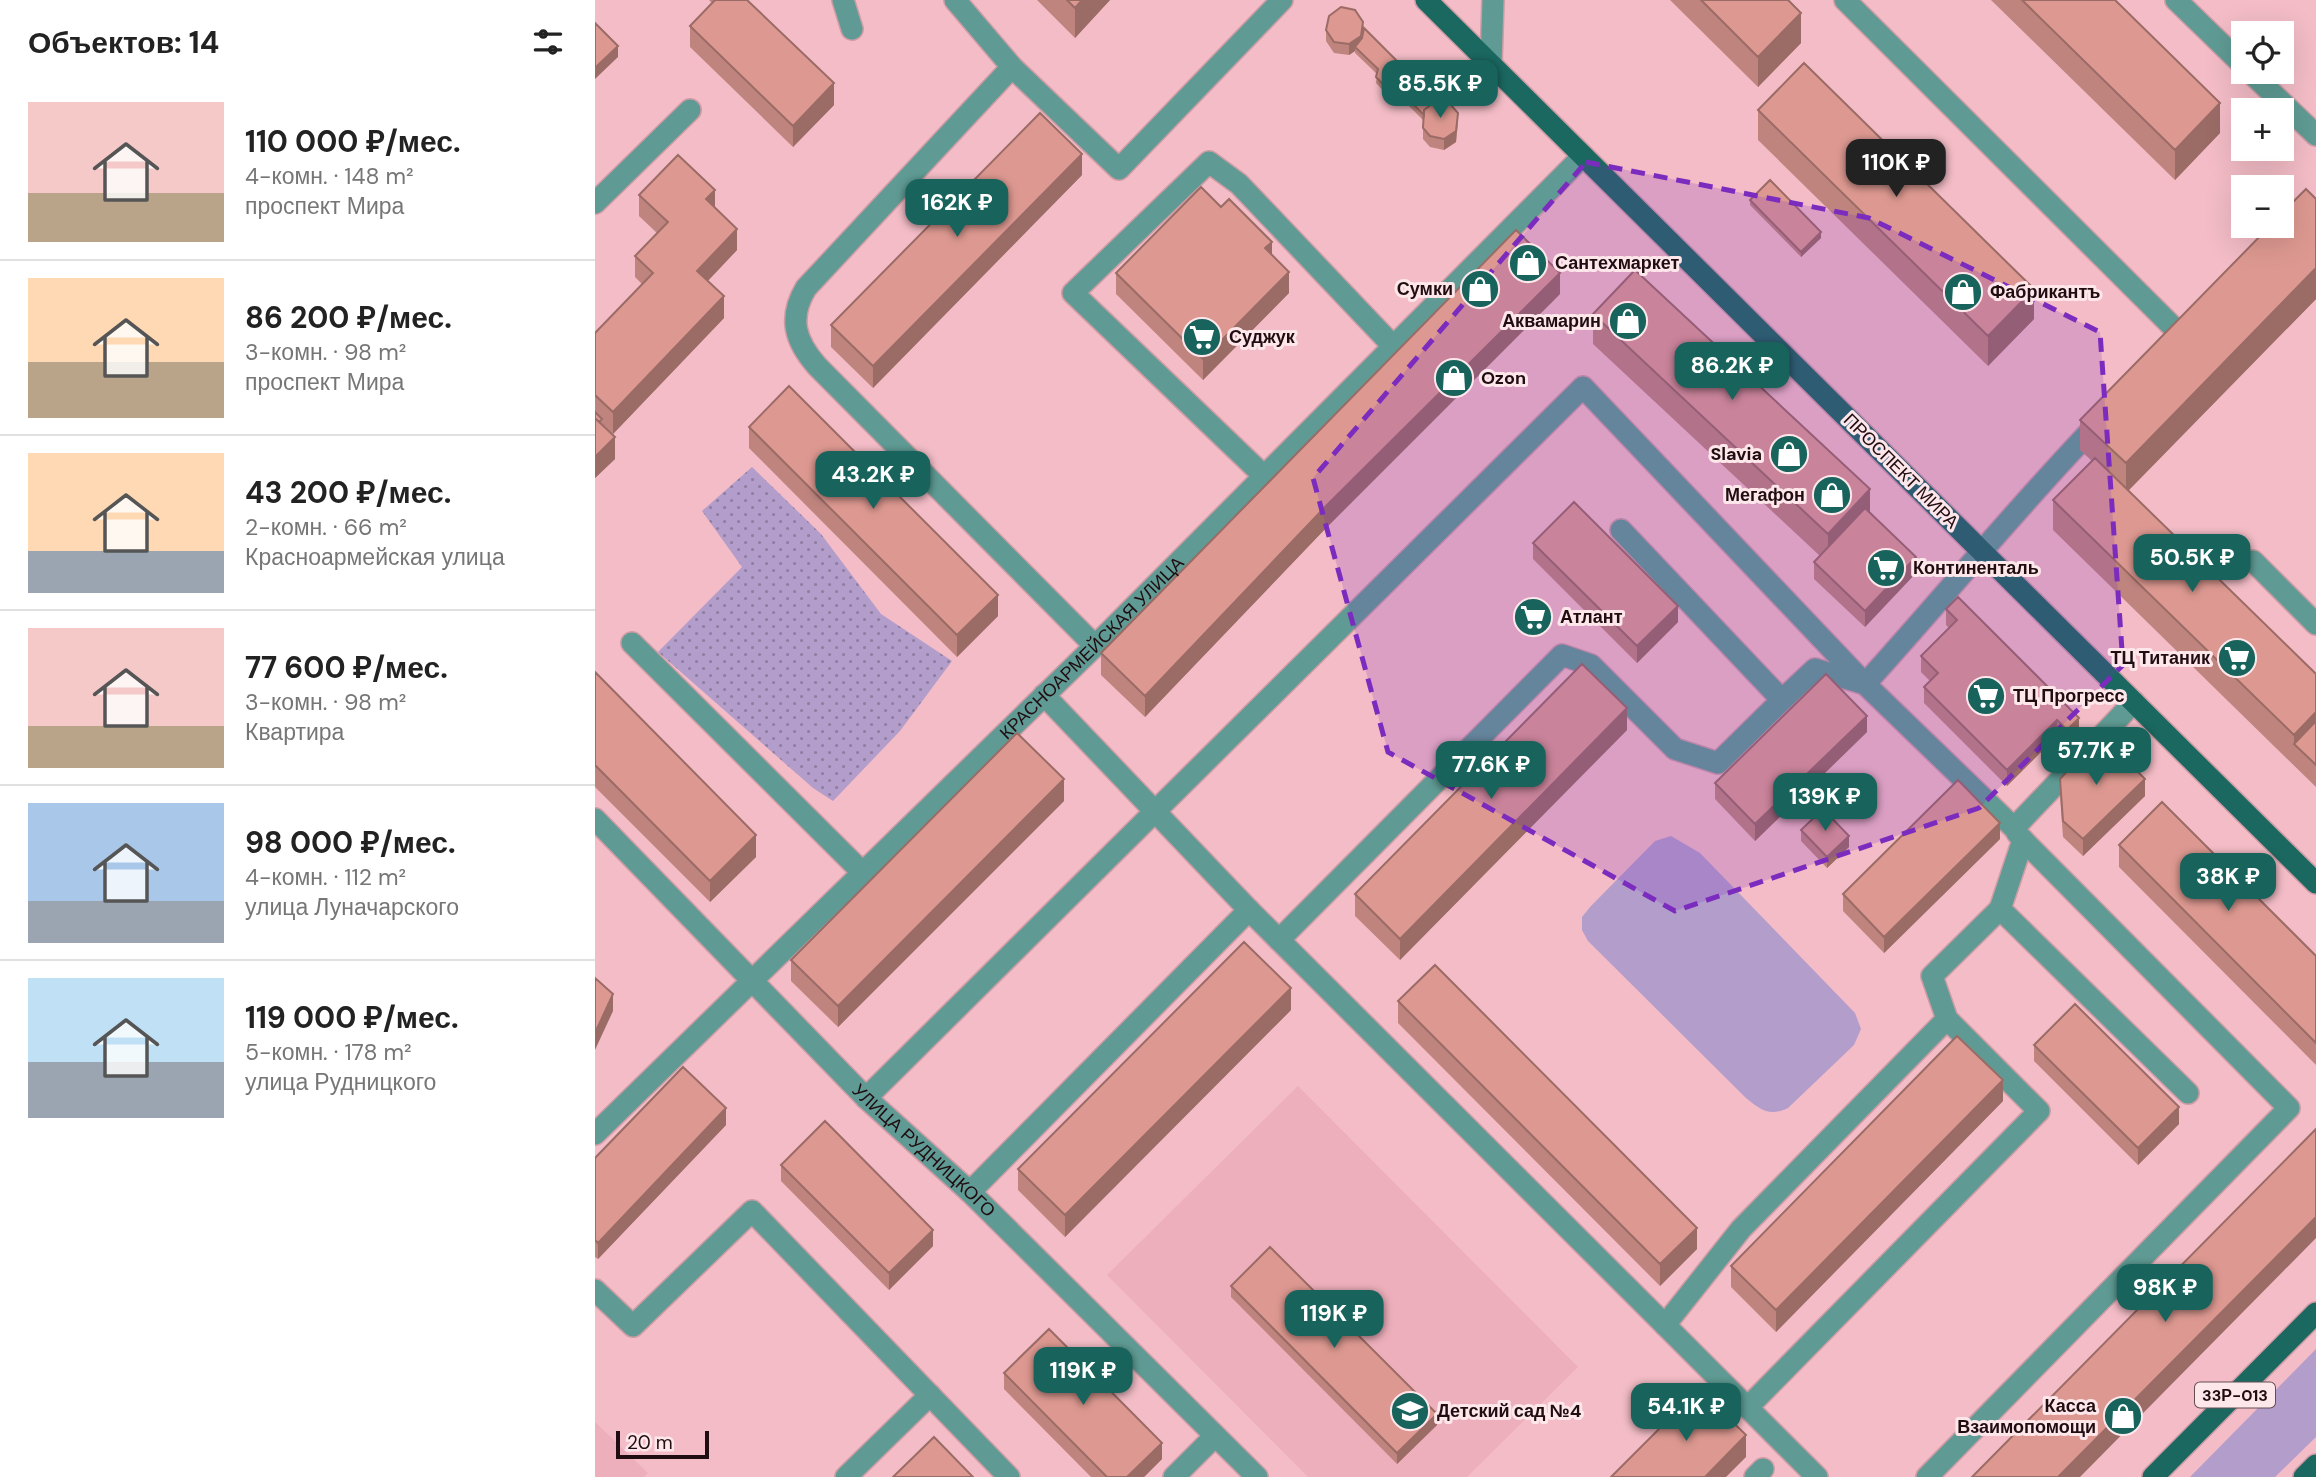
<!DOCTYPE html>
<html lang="ru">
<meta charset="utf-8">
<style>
:root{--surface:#fff;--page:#f6f6f6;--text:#222;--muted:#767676;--line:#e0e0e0;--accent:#18645d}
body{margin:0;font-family:"DM Sans",sans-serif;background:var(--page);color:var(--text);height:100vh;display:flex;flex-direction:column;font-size:26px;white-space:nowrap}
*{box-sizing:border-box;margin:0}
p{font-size:23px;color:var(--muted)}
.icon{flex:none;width:38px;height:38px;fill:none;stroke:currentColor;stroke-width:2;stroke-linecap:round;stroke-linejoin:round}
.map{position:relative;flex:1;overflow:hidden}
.drawer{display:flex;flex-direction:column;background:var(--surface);width:595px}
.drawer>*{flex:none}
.controls{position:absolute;left:1636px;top:21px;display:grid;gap:14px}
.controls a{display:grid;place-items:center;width:63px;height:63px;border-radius:0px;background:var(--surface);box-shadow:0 7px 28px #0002;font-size:35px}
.scale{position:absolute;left:21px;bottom:18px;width:93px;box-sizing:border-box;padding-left:7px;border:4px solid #200d11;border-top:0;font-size:19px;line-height:24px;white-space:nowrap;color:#200d11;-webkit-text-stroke:5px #fee7eb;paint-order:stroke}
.price{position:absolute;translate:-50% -60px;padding:0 16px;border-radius:14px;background:var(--accent);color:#fff;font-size:23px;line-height:46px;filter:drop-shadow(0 2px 4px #0008)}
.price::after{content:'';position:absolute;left:50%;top:42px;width:21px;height:16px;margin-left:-10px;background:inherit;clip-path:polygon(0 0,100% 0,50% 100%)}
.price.on{background:#222;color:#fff}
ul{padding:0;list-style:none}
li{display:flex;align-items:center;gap:21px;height:175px;padding:0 28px}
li+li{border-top:2px solid var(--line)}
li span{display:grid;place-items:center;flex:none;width:196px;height:140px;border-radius:0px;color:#555}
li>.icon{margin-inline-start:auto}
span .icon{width:84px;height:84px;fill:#fffc;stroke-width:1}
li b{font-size:30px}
h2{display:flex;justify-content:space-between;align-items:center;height:84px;padding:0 28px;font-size:30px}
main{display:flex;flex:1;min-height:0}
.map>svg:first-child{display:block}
.built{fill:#edafbb}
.grass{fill:#b39dcb}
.park{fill:url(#park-dots)}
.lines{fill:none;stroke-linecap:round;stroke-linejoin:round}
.minor-casing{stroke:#cd9ca5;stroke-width:24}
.major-casing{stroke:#cd9ca5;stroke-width:24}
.minor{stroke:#5f9b94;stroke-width:21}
.major{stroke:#1b6861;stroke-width:21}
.wall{fill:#be847d}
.shaded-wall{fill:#9b6b66}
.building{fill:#dd9991;stroke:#9b6b66;stroke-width:2}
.marked{fill:#7b2cbf;fill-opacity:0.2;stroke:#7b2cbf;stroke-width:5;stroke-dasharray:14 9;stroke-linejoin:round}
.labels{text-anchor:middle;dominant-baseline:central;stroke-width:6;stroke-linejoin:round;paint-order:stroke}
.shield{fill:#fee7eb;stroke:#634e52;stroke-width:2}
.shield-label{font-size:16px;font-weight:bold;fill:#200d11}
.poi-label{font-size:18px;font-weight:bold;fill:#200d11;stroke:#fee7eb;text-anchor:start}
.street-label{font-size:18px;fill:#200d11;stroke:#fee7eb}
</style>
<main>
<section class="drawer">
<h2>Объектов: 14<svg class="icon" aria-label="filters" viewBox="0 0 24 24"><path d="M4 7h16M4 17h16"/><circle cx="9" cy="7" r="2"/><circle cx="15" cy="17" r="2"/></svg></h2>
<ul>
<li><span style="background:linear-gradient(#f6c9c9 65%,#b9a48a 0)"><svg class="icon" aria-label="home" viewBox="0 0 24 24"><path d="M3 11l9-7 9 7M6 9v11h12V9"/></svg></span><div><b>110 000 ₽/мес.</b><p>4-комн. · 148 m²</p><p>проспект Мира</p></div></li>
<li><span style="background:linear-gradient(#ffd9b3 60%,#b9a48a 0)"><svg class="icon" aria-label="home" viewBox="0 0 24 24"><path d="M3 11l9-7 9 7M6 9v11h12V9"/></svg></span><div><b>86 200 ₽/мес.</b><p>3-комн. · 98 m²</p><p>проспект Мира</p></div></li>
<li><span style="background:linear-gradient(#ffd9b3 70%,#9aa5b1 0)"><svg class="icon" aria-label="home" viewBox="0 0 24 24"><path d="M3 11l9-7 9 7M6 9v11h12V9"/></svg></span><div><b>43 200 ₽/мес.</b><p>2-комн. · 66 m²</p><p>Красноармейская улица</p></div></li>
<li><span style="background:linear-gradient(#f6c9c9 70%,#b9a48a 0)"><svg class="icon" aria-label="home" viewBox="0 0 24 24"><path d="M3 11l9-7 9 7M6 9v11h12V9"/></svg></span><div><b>77 600 ₽/мес.</b><p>3-комн. · 98 m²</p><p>Квартира</p></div></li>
<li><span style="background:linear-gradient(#a9c7e8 70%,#9aa5b1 0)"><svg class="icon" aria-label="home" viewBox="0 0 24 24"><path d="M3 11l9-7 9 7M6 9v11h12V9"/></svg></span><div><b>98 000 ₽/мес.</b><p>4-комн. · 112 m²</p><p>улица Луначарского</p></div></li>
<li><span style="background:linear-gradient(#bfe0f5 60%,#9aa5b1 0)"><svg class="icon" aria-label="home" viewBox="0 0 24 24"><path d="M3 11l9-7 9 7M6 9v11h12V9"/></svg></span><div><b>119 000 ₽/мес.</b><p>5-комн. · 178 m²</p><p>улица Рудницкого</p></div></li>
</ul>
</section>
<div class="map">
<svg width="1721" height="1477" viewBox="0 0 1721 1477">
<defs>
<pattern id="park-dots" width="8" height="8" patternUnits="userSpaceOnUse" patternTransform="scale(1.75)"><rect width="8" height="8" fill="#b39dcb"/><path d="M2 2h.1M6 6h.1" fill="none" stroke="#917ea3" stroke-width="1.8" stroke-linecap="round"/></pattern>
</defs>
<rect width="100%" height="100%" fill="#f3bcc6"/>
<path class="built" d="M 703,1086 L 983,1367 L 872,1477 L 713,1477 L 512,1275 Z
M 0,1422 L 53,1473 L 49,1477 L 0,1477 Z"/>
<path class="grass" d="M 1076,836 L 1105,853 L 1260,1013 L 1266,1029 L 1259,1045 L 1193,1108 C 1174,1117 1166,1110 1151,1098 L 993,941 L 987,930 L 987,917 L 996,906 L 1060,841 Z
M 1721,1349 L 1721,1437 L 1680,1477 L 1595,1477 Z"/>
<path class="park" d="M 157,467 L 226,534 L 286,614 L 357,661 L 305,731 L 238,801 L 218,788 L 63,652 L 147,567 L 107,511 Z"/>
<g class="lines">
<g class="minor-casing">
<g id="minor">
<path d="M 248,0 L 257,29"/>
<path d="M 360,0 L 417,67 L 524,169 L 687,0"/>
<path d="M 1250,0 L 1587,336 L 1578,345"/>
<path d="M 1581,0 L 1648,65"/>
<path d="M 896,64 L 898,0"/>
<path d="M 417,67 L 211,288 C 193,318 200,341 222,366 L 500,646"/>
<path d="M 1655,72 L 1721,135"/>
<path d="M 0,203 L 95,110"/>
<path d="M 669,476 L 478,293 L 614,162 L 644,184 L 799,347"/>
<path d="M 1026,530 L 1187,700 L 1220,669 L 1270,684 C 1349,597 1423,506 1505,421"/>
<path d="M 1658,561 L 1721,624"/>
<path d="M 37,643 L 266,871"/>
<path id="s1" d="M 0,819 L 271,1098 L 375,1192 L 662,1477"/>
<path d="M 1422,833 L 1428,840 L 1405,909 L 1593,1093"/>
<path d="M 654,910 L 1070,1325"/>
<path d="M 684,940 L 967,655 L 996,665 L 1080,749 L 1123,763 L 1187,700"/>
<path d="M 271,1098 L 988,387 L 1270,684 L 1419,828 L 1539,702"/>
<path id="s2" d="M 0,1134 L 500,646 L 988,156"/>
<path d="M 375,1192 L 654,910 L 449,695"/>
<path d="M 0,1290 L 38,1326 L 157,1211 L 414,1477"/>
<path d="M 1153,1407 L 1444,1111 L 1352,1019 L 1337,976 L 1405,909"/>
<path d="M 251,1477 L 335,1395"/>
<path d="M 579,1477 L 620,1436"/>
<path d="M 1160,1477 L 1168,1469"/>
<path d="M 1222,1477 L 1070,1325 L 1146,1229 L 1352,1019"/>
<path d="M 1332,1477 L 1694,1108 L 1428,840"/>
</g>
</g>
<g class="major-casing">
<path id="major" d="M 831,0 L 1721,883
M 1558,1477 L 1721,1313
M 1709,1477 L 1721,1465"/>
</g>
<use href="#minor" class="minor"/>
<use href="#major" class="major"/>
</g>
<path class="wall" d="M 114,0 L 152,0 L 239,105 L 198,147 L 95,47 L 95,26 L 117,3 Z
M 442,0 L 515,0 L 480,38 Z
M 1075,0 L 1193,0 L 1206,43 L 1163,87 Z
M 1396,0 L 1520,0 L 1625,133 L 1580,180 Z
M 731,30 L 768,31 L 863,124 L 861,142 L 849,150 L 835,147 L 828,139 L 828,120 L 807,99 L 797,100 L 781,83 L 782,74 L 760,53 L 760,51 L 754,55 L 739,53 L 731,41 Z
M 1163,110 L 1439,319 L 1393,366 L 1163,140 Z
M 487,175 L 278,388 L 236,347 L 236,325 Z
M 44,195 L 120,208 L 142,250 L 113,281 L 129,318 L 18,434 L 7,424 L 20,459 L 0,478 L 0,333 L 47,284 L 40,277 L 40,256 L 62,233 L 44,216 Z
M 1721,199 L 1721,299 L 1533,491 L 1721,674 L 1721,787 L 1458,530 L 1458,500 L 1497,461 L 1485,450 L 1485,420 Z
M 1155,200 L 1226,238 L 1206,257 L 1155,205 Z
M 626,207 L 677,255 L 694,293 L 608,380 L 521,294 L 521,273 Z
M 965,294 L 731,528 L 550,717 L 506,675 L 506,653 Z
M 998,314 L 1275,513 L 1321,573 L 1270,627 L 1219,579 L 1219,562 L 1225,556 L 998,344 Z
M 154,427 L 403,616 L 362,657 L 154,448 Z
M 938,543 L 1083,622 L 1042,663 L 938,559 Z
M 1351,609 L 1484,734 L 1472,746 L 1462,736 L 1412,786 L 1329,703 L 1329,687 L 1335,681 L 1326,672 L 1326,656 L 1354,628 L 1351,625 Z
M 0,672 L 161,857 L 115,902 L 0,787 Z
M 1032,730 L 805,960 L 760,916 L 760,894 Z
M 1272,732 L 1160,841 L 1120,799 L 1120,783 Z
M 1465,779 L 1550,796 L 1488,856 L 1468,837 L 1465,795 Z
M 469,801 L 243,1027 L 196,981 L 196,960 Z
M 1206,830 L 1254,847 L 1232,868 L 1206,841 Z
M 1405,839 L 1289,953 L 1248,911 L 1248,894 Z
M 1524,845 L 1721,956 L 1721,1065 L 1524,867 Z
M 803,1001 L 1102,1249 L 1065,1286 L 803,1023 Z
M 696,1010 L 470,1237 L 423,1190 L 423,1169 Z
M 1439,1045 L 1584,1124 L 1543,1165 L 1439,1061 Z
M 1408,1101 L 1181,1332 L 1136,1287 L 1136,1266 Z
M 131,1125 L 3,1259 L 0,1257 L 0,1158 Z
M 186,1165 L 338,1246 L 294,1290 L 186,1181 Z
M 636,1286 L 842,1425 L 802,1464 L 636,1297 Z
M 409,1373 L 567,1459 L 549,1477 L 496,1477 L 409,1389 Z"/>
<path class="shaded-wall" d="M 487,0 L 515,0 L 480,38 L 480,8 Z
M 1206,13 L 1206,43 L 1163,87 L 1163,57 Z
M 768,22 L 768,33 L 766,47 L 760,47 L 760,51 L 754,55 L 754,44 Z
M 23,46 L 23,57 L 0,79 L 0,68 Z
M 239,83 L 239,105 L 198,147 L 198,126 Z
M 1625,103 L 1625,133 L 1580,180 L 1580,150 Z
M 863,113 L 861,142 L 849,150 L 849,139 Z
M 487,154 L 487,175 L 278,388 L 278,366 Z
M 120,190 L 120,211 L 111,199 Z
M 142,229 L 142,250 L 102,292 L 102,271 Z
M 1226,232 L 1226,238 L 1206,257 L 1206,252 Z
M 677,242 L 677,263 L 670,248 Z
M 1721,268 L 1721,299 L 1531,493 L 1531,463 Z
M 694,272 L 694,293 L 608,380 L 608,359 Z
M 965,273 L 965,294 L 731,528 L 550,717 L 550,696 L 731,506 Z
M 1439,289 L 1439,319 L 1393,366 L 1393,336 Z
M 129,296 L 129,318 L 18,434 L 18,412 Z
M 20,437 L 20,459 L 0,478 L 0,457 Z
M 1275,489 L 1275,519 L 1233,564 L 1233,534 Z
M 1321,557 L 1321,573 L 1270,627 L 1270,611 Z
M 403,595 L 403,616 L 362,657 L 362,635 Z
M 1083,606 L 1083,622 L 1042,663 L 1042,646 Z
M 1032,708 L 1032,730 L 805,960 L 805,939 Z
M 1721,712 L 1721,743 L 1699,744 L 1699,735 Z
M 1272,716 L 1272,732 L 1160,841 L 1160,824 Z
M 1484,718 L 1484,734 L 1472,746 L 1472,730 Z
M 1462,720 L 1462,736 L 1412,786 L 1412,770 Z
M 469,779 L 469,801 L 243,1027 L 243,1006 Z
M 1550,779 L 1550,796 L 1488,856 L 1488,839 Z
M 1405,823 L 1405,839 L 1289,953 L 1289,937 Z
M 161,835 L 161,857 L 115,902 L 115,881 Z
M 1254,836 L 1254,847 L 1232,868 L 1232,857 Z
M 696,988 L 696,1010 L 470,1237 L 470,1215 Z
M 18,994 L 18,1011 L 0,1050 L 0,1033 Z
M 1408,1080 L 1408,1101 L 1181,1332 L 1181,1310 Z
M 1584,1107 L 1584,1124 L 1543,1165 L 1543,1148 Z
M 131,1108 L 131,1125 L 3,1259 L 3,1243 Z
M 1721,1217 L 1721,1238 L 1485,1477 L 1463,1477 Z
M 1102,1228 L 1102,1249 L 1065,1286 L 1065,1264 Z
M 338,1230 L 338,1246 L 294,1290 L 294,1273 Z
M 842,1414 L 842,1425 L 802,1464 L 802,1453 Z
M 1151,1435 L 1151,1457 L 1131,1477 L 1110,1477 Z
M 567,1443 L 567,1459 L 549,1477 L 532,1477 Z"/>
<path class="building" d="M 120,0 L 152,0 L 239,83 L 198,126 L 95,26 Z
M 472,0 L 487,0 L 480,8 Z
M 1106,0 L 1193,0 L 1206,13 L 1163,57 Z
M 1427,0 L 1520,0 L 1625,103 L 1580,150 Z
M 746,7 L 760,10 L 768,22 L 766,36 L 754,44 L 739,42 L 731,30 L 734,16 Z
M 0,23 L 23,46 L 0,68 Z
M 769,28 L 843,102 L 841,101 L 829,110 L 829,115 L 807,93 L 797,94 L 781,77 L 783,69 L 760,47 L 767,38 Z
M 1209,63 L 1439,289 L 1393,336 L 1163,110 Z
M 841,101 L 855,104 L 863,113 L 861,131 L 849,139 L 835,136 L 828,128 L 829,110 Z
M 445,113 L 487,154 L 278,366 L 236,325 Z
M 83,155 L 120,190 L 111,199 L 142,229 L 102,271 L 129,296 L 18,412 L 0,395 L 0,333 L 58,273 L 40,256 L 73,222 L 44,195 Z
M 1175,180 L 1226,232 L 1206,252 L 1155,200 Z
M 606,187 L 626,207 L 634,199 L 677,242 L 670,248 L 694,272 L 608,359 L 521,273 Z
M 1711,189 L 1721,199 L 1721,268 L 1531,463 L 1485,420 L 1675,226 L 1687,226 L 1687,213 Z
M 921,230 L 965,273 L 731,506 L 550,696 L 506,653 Z
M 1040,270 L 1275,489 L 1233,534 L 998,314 Z
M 194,386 L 403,595 L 362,635 L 154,427 Z
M 0,412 L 7,419 L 4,422 L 0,418 Z
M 0,418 L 20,437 L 0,457 Z
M 1500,458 L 1721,674 L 1721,712 L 1699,735 L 1458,500 Z
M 979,502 L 1083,606 L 1042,646 L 938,543 Z
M 1270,508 L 1321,557 L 1270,611 L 1219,562 Z
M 1363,597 L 1484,718 L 1472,730 L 1462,720 L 1412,770 L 1329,687 L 1343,673 L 1326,656 L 1362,620 L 1351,609 Z
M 987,664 L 1032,708 L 805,939 L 760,894 Z
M 0,672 L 161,835 L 115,881 L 0,765 Z
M 1231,674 L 1272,716 L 1160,824 L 1120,783 Z
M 1721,721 L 1721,765 L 1699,744 Z
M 422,733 L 469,779 L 243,1006 L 196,960 Z
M 1506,735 L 1550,779 L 1488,839 L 1468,821 L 1465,779 Z
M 1363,780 L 1405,823 L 1289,937 L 1248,894 Z
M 1567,802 L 1721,956 L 1721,1043 L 1524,845 Z
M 1228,809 L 1254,836 L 1232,857 L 1206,830 Z
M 649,942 L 696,988 L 470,1215 L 423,1169 Z
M 840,965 L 1102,1228 L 1065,1264 L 803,1001 Z
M 0,978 L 18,994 L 0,1033 Z
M 1480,1004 L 1584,1107 L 1543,1148 L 1439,1045 Z
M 1362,1036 L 1408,1080 L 1181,1310 L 1136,1266 Z
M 88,1067 L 131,1108 L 3,1243 L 0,1240 L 0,1158 Z
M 230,1121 L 338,1230 L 294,1273 L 186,1165 Z
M 1721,1129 L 1721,1217 L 1463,1477 L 1377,1477 Z
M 675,1247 L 842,1414 L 802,1453 L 636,1286 Z
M 454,1329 L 567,1443 L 532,1477 L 512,1477 L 409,1373 Z
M 1104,1389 L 1151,1435 L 1110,1477 L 1016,1477 Z
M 339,1437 L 378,1477 L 298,1477 Z"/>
<path class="marked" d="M 991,162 L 1274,218 L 1505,332 L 1528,665 L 1384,808 L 1080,911 L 793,752 L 718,478 Z"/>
<defs>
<g id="shop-disc" transform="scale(2.0125)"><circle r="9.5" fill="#18645d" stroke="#fee7eb"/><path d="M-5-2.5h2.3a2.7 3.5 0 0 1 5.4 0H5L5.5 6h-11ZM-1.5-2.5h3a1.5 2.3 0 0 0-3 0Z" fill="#fff"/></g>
<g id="supermarket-disc" transform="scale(2.0125)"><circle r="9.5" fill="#18645d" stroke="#fee7eb"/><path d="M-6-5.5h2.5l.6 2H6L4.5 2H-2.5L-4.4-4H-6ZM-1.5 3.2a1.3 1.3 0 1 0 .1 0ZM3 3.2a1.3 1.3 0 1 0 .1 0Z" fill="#fff"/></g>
<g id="school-disc" transform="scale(2.0125)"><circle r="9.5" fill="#18645d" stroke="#fee7eb"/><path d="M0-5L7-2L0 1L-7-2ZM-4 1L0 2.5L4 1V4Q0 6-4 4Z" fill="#fff"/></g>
</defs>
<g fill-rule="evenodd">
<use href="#shop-disc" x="933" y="263"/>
<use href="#shop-disc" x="885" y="289"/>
<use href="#shop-disc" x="1368" y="292"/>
<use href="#shop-disc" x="1033" y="321"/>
<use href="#supermarket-disc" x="607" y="337"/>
<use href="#shop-disc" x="859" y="378"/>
<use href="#shop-disc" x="1194" y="454"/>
<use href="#shop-disc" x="1237" y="495"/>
<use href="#supermarket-disc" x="1291" y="568"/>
<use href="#supermarket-disc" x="938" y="617"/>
<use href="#supermarket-disc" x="1642" y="658"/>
<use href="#supermarket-disc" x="1391" y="696"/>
<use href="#school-disc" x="815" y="1411"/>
<use href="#shop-disc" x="1528" y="1416"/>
</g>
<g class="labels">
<rect class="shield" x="1600" y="1382.5" width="80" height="25" rx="5"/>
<g class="shield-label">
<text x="1640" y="1395">33Р-013</text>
</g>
<g class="poi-label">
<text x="960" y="263">Сантехмаркет</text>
<text x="858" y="289" text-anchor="end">Сумки</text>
<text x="1395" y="292">Фабрикантъ</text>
<text x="1006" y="321" text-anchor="end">Аквамарин</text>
<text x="634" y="337">Суджук</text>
<text x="886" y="378">Ozon</text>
<text x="1167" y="454" text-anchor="end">Slavia</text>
<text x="1210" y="495" text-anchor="end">Мегафон</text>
<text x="1318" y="568">Континенталь</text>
<text x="965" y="617">Атлант</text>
<text x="1615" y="658" text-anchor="end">ТЦ Титаник</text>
<text x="1418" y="696">ТЦ Прогресс</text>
<text x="1501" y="1406" text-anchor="end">Касса<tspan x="1501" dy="21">Взаимопомощи</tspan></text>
<text x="842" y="1411">Детский сад №4</text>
</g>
<g class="street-label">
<text transform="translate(1306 471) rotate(45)">ПРОСПЕКТ МИРА</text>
<text stroke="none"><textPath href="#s2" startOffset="695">КРАСНОАРМЕЙСКАЯ УЛИЦА</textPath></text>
<text stroke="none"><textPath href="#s1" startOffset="467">УЛИЦА РУДНИЦКОГО</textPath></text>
</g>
</g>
</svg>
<div class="controls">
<a><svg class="icon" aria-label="locate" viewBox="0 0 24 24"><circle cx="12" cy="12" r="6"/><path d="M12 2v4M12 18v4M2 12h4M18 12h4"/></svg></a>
<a>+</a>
<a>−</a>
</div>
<div class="scale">20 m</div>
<b class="price" style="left:845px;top:120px">85.5K ₽</b>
<b class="price on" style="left:1301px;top:199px">110K ₽</b>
<b class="price" style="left:362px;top:239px">162K ₽</b>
<b class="price" style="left:1137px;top:402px">86.2K ₽</b>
<b class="price" style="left:278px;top:511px">43.2K ₽</b>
<b class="price" style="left:1597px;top:594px">50.5K ₽</b>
<b class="price" style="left:1501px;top:787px">57.7K ₽</b>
<b class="price" style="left:896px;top:801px">77.6K ₽</b>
<b class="price" style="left:1230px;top:833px">139K ₽</b>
<b class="price" style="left:1633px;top:913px">38K ₽</b>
<b class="price" style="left:1570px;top:1324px">98K ₽</b>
<b class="price" style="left:739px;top:1350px">119K ₽</b>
<b class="price" style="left:488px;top:1407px">119K ₽</b>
<b class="price" style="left:1091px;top:1443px">54.1K ₽</b>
</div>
</main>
